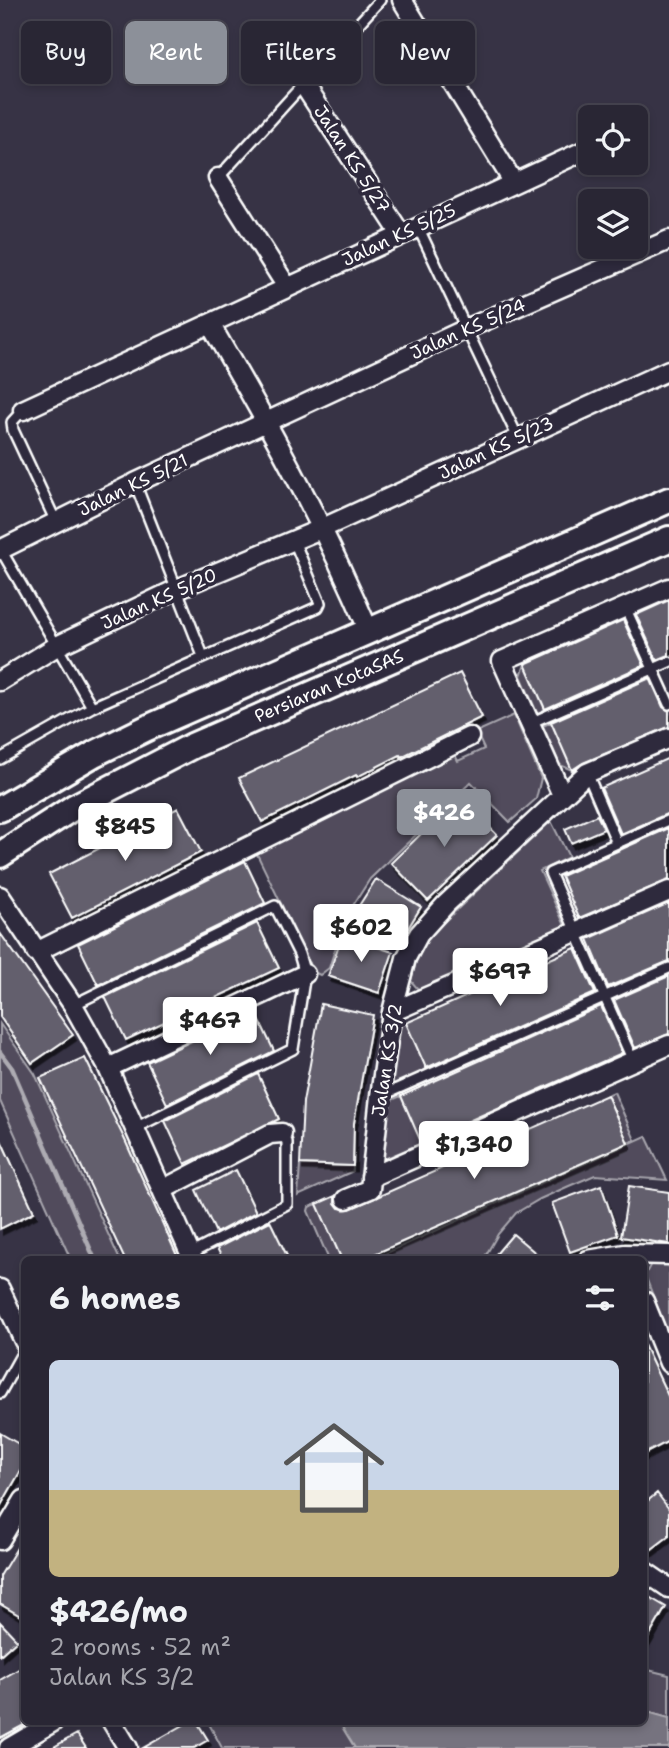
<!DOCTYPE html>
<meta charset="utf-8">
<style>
:root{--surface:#292634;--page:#312e3c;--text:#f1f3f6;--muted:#a5a5ac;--line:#45434f;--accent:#8c9099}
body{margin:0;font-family:"Shantell Sans",sans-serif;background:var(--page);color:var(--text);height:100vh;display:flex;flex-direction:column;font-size:26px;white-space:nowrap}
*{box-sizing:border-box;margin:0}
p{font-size:23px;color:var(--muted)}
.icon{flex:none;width:38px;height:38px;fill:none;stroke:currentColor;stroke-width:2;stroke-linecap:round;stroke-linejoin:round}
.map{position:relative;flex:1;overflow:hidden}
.drawer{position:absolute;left:21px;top:1256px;width:626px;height:469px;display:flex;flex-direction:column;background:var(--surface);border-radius:10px;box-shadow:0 4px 10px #0003,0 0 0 2px var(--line)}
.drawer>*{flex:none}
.guide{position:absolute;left:21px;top:21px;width:628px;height:63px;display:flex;gap:14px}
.tools{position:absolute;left:578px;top:105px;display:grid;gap:14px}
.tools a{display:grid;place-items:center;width:70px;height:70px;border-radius:10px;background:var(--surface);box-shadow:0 4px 10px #0003,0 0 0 2px var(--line);font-size:35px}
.price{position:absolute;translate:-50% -60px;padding:0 16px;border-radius:7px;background:#fff;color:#222;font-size:23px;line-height:46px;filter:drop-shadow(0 2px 4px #0008)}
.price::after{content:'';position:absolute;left:50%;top:42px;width:21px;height:16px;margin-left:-10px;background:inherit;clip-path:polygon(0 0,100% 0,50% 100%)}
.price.on{background:var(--accent);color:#fff}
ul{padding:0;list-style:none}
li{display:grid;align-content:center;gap:14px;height:371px;padding:0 28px}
li span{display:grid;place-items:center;height:217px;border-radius:10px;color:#555}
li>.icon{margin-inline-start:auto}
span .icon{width:126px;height:126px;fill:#fffc;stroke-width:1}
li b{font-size:30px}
h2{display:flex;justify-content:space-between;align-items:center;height:84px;padding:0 28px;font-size:30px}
.pill{padding:0 24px;border-radius:10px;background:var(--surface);box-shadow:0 4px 10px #0003,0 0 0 2px var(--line);font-size:24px;line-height:63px}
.pill.on{background:var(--accent);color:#fff}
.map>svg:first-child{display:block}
.green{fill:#514c5c;stroke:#a8a6ae;stroke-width:2}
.water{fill:#76737f;stroke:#adabb2;stroke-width:2}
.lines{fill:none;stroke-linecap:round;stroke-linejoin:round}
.stream{stroke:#adabb2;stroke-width:4.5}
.building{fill:#635f6d;stroke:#fff;stroke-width:2;filter:url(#shadow)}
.lane-casing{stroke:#fff;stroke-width:14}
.street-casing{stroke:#fff;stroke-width:23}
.secondary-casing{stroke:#fff;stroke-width:30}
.lane{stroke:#2f2a3d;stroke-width:9}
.street{stroke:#2f2a3d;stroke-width:18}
.secondary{stroke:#2f2a3d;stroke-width:24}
.labels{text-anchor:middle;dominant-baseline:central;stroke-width:7;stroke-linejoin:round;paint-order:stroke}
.street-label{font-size:18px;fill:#fff;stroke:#2f2a3d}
</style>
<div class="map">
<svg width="669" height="1748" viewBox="0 0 669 1748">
<defs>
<filter id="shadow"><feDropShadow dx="3" dy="5.5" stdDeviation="0" flood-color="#0009"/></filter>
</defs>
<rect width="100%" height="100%" fill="#373345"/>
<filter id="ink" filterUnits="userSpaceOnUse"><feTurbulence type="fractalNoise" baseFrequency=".0143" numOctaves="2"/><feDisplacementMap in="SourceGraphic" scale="14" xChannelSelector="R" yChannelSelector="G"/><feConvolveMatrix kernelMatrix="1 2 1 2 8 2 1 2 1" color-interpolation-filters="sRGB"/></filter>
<g filter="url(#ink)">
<path class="green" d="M 525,664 L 546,712 L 538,715 L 521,676 Z
M 514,715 L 541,778 L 536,799 L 510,822 L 471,782 L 370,879 L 345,918 L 329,968 L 320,975 L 314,972 L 256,852 L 455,755 L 458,761 L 484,749 L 476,732 Z
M 551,722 L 572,770 L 560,765 L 543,726 Z
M 551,821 L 569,857 L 540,871 L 567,930 L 423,991 L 417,988 L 411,981 L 416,962 L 428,937 Z
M 406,1023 L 428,1071 L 394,1085 L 390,1082 L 398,1027 Z
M 0,1024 L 35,1074 L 120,1260 L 71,1260 L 0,1101 Z
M 614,1092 L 635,1140 L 628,1143 L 607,1095 Z
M 401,1096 L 422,1143 L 382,1160 L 378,1157 L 387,1102 Z
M 646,1136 L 667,1180 L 595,1175 L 569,1186 L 540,1199 L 516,1213 L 498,1234 L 483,1260 L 371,1260 Z
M 300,1164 L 353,1166 L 353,1171 L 298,1196 Z
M 317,1204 L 342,1260 L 329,1260 L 308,1211 L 309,1207 Z
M 657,1259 L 669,1265 L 669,1337 L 645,1275 L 653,1260 Z
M 644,1669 L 669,1675 L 669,1748 L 222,1748 L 208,1722 L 644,1722 Z"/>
<path class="water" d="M 644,1711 L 669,1718 L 669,1748 L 355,1748 L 339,1722 L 644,1722 Z"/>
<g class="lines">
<path class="stream" d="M 0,1052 L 12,1068 L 95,1260"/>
</g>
<path class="building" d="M 669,600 L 669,655 L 657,660 L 636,615 Z
M 623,620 L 644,665 L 545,709 L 525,664 Z
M 460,673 L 482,717 L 401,757 L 400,755 L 357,777 L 356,775 L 262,822 L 239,778 Z
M 650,678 L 663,707 L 669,711 L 669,727 L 583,763 L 572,770 L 551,722 Z
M 669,758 L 669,813 L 621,834 L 601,788 Z
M 460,796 L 497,835 L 428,901 L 391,863 Z
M 178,808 L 201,852 L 72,918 L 49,874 Z
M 597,815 L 604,829 L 571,843 L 565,829 Z
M 669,828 L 669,880 L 579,918 L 561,876 Z
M 245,861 L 265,903 L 98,985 L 78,944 Z
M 376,879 L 421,907 L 398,944 L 353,915 Z
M 669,903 L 669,961 L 608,987 L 588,939 Z
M 257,923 L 279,968 L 126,1040 L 105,997 Z
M 0,933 L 73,1035 L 32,1063 L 0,1017 Z
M 342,936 L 393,952 L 379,993 L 328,976 Z
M 575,948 L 595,993 L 426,1068 L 406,1023 Z
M 669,976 L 669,1034 L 635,1048 L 614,1000 Z
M 321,1004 L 373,1015 L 354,1123 L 353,1166 L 300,1164 L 303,1102 Z
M 601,1006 L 622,1053 L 421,1142 L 401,1096 Z
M 255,1011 L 274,1051 L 167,1104 L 147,1062 Z
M 85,1058 L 124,1138 L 179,1260 L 125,1260 L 56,1112 L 40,1078 Z
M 258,1074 L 279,1119 L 185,1164 L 165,1121 Z
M 607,1095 L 628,1143 L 361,1260 L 342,1260 L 317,1204 L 335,1196 L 335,1203 L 339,1208 L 350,1209 Z
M 0,1138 L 34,1212 L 0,1229 Z
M 236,1170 L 256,1212 L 216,1233 L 196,1190 Z
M 601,1185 L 618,1235 L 570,1252 L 552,1203 Z
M 629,1186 L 669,1192 L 669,1244 L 621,1237 Z
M 270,1221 L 289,1260 L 223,1260 L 217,1248 Z
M 513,1234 L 544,1260 L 491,1260 Z
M 644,1345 L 669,1398 L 669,1441 L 644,1454 Z
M 0,1433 L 24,1447 L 24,1465 L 0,1507 Z
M 657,1493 L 669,1509 L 669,1536 L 644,1555 L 644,1504 Z
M 24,1536 L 24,1618 L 0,1604 L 0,1576 Z
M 644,1594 L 666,1607 L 644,1645 Z
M 0,1622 L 17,1640 L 0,1655 Z
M 24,1666 L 24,1725 L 0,1738 L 0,1680 Z
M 189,1722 L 197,1722 L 208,1740 L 194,1748 L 143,1748 Z
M 77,1734 L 86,1748 L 52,1748 Z"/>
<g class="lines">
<g class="lane-casing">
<path id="lane" d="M 218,178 L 380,0
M 418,227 L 518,438
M 23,410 L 12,422 L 13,430 L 56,522
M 135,483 L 203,656
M 1,550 L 92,707
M 625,607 L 669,704
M 530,723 L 669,662
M 0,759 L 92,707 L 318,607 L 320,603 L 294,541
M 587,773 L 617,843
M 73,1005 L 275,906 L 299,954 L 305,974 L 293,1049 L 135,1128
M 633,1061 L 550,873 L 669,820
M 381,1096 L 669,968
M 190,1254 L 287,1204 L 287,1142 L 282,1133
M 0,1393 L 24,1350"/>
</g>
<g class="street-casing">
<path id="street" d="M 402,0 L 514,183
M 303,84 L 401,234
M 218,178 L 287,287
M 210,324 C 269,425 322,521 368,629
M 23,410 L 590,148
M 0,550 L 135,483 L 466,329 L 669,240
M 0,681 L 57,646 L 177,589 L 323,528 L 669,370
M 562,795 L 502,661 L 669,588
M 0,896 L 73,1005 L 108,1068 L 193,1260
M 36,952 L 469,737
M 392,1012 L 669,891
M 108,1068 L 305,974
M 371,1177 L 669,1045
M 162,1190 L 270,1134 L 282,1133
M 346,1199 L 370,1189 L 380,1096 L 392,1012 L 406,958 L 419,934 L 446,904 L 587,773 L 669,738
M 588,1260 L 625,1254 L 669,1255
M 0,1289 L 24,1341
M 644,1301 L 669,1363
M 0,1540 L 24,1500
M 644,1571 L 669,1588
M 112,1722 L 128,1748
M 9,1748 L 53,1722"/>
</g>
<g class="secondary-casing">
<path id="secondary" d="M 0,809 L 94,754 L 147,728 L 669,500
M 0,855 L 74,807 L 192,746 L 669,539"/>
</g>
<use href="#lane" class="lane"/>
<use href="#street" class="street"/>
<use href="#secondary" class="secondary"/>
</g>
</g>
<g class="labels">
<g class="street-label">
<text transform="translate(352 159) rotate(57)">Jalan KS 5/27</text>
<text transform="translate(399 235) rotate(-25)">Jalan KS 5/25</text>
<text transform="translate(468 329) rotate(-24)">Jalan KS 5/24</text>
<text transform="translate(496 448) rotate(-25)">Jalan KS 5/23</text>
<text transform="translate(133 485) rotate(-26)">Jalan KS 5/21</text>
<text transform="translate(159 599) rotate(-24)">Jalan KS 5/20</text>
<text transform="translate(329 686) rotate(-23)">Persiaran KotaSAS</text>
<text transform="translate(387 1060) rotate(-81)">Jalan KS 3/2</text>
</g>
</g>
</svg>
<div class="tools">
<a><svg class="icon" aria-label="locate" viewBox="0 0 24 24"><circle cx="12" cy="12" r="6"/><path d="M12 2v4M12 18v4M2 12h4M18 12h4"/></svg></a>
<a><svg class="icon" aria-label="layers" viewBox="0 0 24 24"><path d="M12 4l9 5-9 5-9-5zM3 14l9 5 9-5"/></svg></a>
</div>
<b class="price on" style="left:444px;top:849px">$426</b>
<b class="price" style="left:125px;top:863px">$845</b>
<b class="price" style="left:361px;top:964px">$602</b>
<b class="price" style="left:500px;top:1008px">$697</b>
<b class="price" style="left:210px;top:1057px">$467</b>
<b class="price" style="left:474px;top:1181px">$1,340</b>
<div class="guide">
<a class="pill">Buy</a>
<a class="pill on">Rent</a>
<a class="pill">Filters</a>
<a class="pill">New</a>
</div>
<section class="drawer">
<h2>6 homes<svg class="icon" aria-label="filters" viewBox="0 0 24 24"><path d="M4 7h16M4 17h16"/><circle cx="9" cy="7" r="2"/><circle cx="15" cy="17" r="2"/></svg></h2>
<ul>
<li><span style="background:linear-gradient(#c9d6e8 60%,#c2b280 0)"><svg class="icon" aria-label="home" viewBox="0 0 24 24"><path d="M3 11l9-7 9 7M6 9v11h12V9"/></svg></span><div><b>$426/mo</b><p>2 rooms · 52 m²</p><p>Jalan KS 3/2</p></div></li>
</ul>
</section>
</div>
